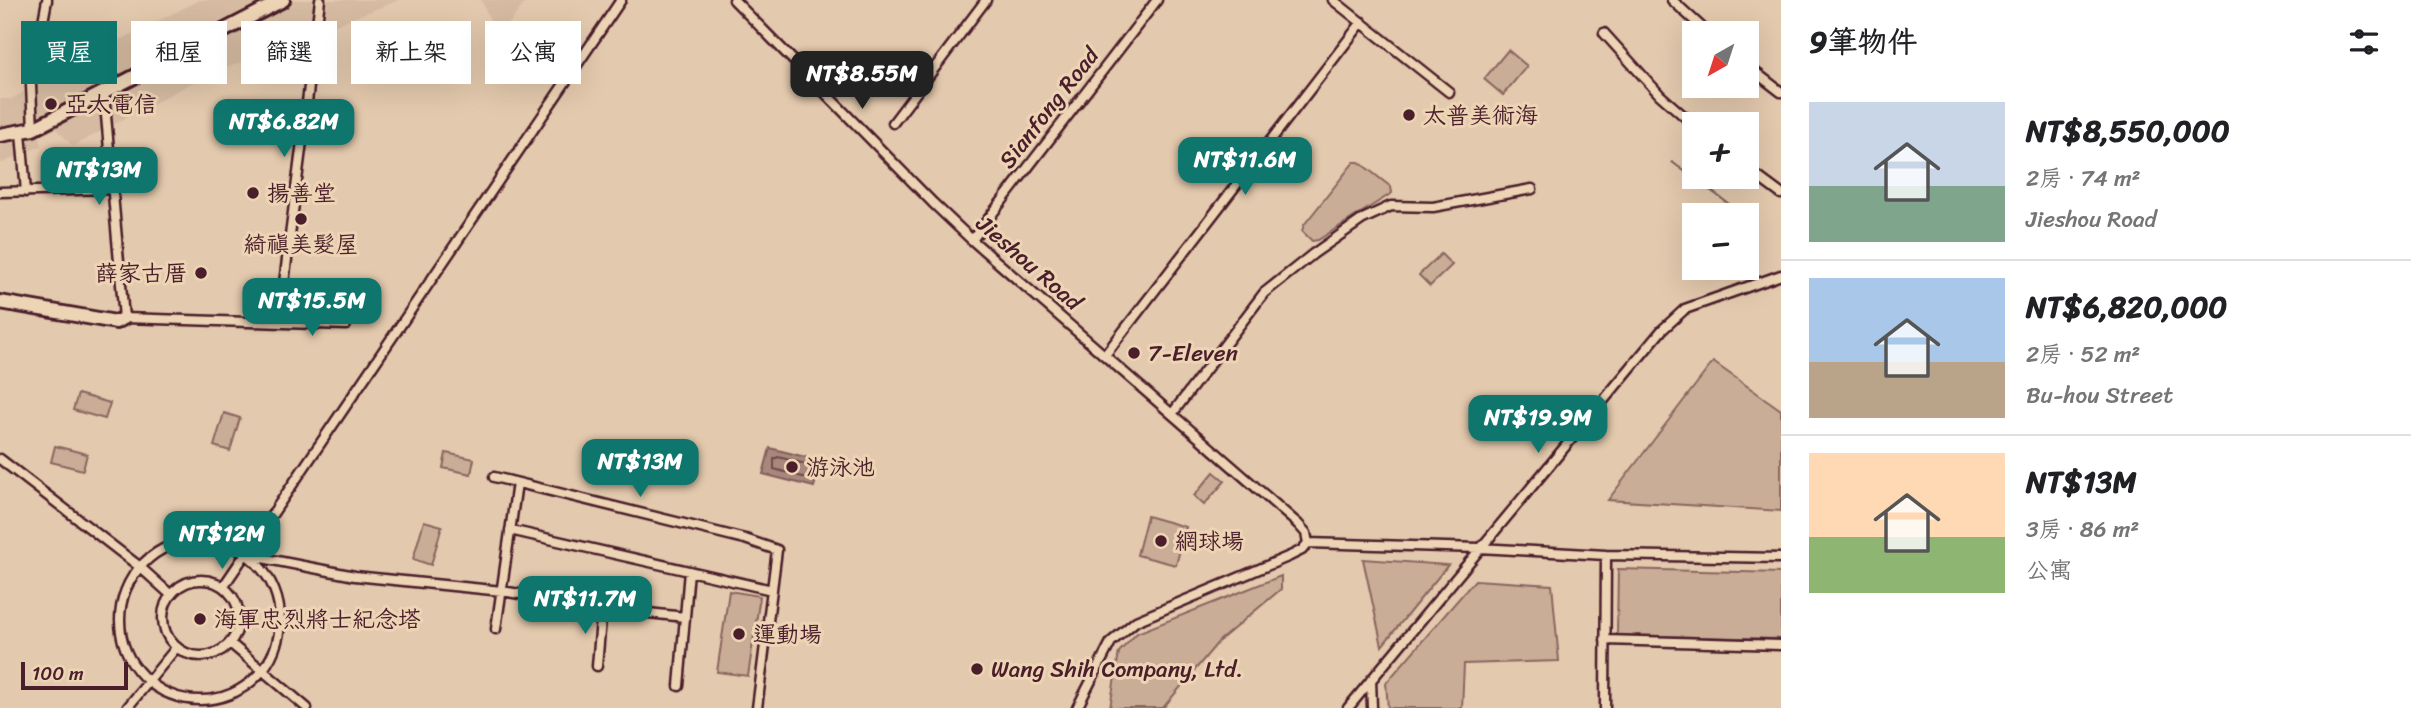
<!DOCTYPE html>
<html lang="zh-TW">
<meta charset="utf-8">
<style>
:root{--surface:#fff;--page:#f6f6f6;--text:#202124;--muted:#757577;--line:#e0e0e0;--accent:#0f766e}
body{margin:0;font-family:Sriracha,"LXGW WenKai TC",sans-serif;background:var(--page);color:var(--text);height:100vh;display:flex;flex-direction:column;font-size:26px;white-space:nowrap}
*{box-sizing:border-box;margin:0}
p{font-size:23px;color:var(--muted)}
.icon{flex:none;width:38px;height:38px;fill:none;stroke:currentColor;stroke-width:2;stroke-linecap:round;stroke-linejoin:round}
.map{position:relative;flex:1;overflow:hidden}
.panel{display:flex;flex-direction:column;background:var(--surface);width:630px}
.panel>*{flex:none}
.banner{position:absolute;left:21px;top:21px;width:665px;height:63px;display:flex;gap:14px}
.needle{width:46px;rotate:219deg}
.buttons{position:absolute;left:1682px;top:21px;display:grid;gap:14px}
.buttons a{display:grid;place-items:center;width:77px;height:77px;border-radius:0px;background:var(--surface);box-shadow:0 7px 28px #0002;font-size:35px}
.scale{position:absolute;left:21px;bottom:18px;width:107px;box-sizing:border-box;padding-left:7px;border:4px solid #4a1f2b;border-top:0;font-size:19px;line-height:24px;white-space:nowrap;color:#4a1f2b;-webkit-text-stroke:5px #edd4b5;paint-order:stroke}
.price{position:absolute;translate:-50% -60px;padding:0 16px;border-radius:14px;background:var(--accent);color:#fff;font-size:23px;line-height:46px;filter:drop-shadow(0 2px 4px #0008)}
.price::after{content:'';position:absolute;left:50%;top:42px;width:21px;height:16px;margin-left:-10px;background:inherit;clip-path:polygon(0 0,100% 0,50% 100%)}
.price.on{background:#222;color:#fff}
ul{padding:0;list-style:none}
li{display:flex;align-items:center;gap:21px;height:175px;padding:0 28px}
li+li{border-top:2px solid var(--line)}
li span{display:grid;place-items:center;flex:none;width:196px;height:140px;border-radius:0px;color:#555}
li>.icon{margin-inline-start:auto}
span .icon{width:84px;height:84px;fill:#fffc;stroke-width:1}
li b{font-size:30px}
h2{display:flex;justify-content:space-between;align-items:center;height:84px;padding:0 28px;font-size:30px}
.pill{padding:0 24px;border-radius:0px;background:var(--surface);box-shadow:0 7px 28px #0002;font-size:24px;line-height:63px}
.pill.on{background:var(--accent);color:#fff}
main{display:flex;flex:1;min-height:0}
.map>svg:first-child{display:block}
.built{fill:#d6bba2}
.green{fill:#caad97;stroke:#8a6661;stroke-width:2}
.water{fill:#a8887b;stroke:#825e5b;stroke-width:2}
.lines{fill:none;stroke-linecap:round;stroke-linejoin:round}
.shore{stroke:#70494b;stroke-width:2}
.stream{stroke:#825e5b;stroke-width:2}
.street-casing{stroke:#4a1f2b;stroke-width:13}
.secondary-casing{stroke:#4a1f2b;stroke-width:18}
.street{stroke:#edd4b5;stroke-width:8}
.secondary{stroke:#edd4b5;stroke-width:12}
.poi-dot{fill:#4a1f2b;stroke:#edd4b5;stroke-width:2.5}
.labels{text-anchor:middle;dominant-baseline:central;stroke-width:6;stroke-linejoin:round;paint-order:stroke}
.poi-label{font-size:23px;fill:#4a1f2b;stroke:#edd4b5;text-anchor:start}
.street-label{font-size:23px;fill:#4a1f2b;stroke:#edd4b5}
</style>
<main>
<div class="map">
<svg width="1781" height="708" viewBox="0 0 1781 708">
<rect width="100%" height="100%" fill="#e3c9ad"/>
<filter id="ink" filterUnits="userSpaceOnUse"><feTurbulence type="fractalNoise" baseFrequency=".0143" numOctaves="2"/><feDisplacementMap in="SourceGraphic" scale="14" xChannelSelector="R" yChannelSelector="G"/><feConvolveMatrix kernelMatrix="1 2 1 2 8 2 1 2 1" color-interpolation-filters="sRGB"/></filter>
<g filter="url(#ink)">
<path class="built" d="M 200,0 L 399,0 L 205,76 L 73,146 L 56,129 L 40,136 L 41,146 L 0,164 L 0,99 L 11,99 L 115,42 Z
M 481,0 L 527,0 L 508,25 L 494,29 Z"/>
<path class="green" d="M 1508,50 L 1527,66 L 1503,95 L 1484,79 Z
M 1354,162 L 1359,162 L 1391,187 L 1392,193 L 1318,240 L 1312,241 L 1302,231 L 1304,225 Z
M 1441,254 L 1452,265 L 1430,286 L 1419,275 Z
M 1713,362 L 1781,410 L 1781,511 L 1608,500 Z
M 78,394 L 110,403 L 105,419 L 73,410 Z
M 224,413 L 240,418 L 230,451 L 214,446 Z
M 55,446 L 87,454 L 83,470 L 51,462 Z
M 446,453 L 474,459 L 471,474 L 443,468 Z
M 1214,472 L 1225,481 L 1204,505 L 1194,496 Z
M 1147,516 L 1186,527 L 1176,565 L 1137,555 Z
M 424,521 L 442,526 L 431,565 L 413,559 Z
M 1363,559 L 1448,565 L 1382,646 Z
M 1618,569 L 1781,573 L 1781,639 L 1617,635 Z
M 1281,576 L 1281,589 L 1219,641 L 1163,708 L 1110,708 L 1119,652 L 1137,633 Z
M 1475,580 L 1552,585 L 1559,661 L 1464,664 L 1462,708 L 1388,708 L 1386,683 Z
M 729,591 L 760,596 L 748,676 L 717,672 Z"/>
<path class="water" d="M 770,448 L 821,461 L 814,487 L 763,474 Z"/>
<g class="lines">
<path class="shore" d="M 778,457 L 810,465 L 811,469 L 809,476 L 806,478 L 774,469 L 774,459 Z"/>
<path class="stream" d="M 1672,162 L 1744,215
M 1720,213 L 1737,215"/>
<g class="street-casing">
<path id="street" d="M 734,0 L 933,203 L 972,240 L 1298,524 L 1306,533 L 1308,543
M 1333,0 L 1449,92
M 1672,0 L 1708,33
M 1604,33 L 1660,95 L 1694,125
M 1746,65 L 1781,92
M 104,93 L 124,318 L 346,325
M 893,123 L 986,0
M 33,129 L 30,64 L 39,43 L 47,0
M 21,133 L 26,192
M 1746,168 L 1781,194
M 0,192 L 111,189
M 972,240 L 1157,0
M 279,322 L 320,0
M 1105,355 L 1362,22
M 1172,414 L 1264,293 L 1313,254 L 1363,219 L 1391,206 L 1433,207 L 1532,189
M 0,459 L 140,567 L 171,595
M 494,477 L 745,539 L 777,550 L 757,708
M 220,519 L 246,555 L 355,576 L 502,591 L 602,608 L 685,617
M 510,530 L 772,590
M120 620a80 80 0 1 1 160 0a80 80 0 1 1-160 0Z
M 1308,543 L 1479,548 L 1606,555 L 1781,558
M163 618a38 38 0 1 1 76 0a38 38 0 1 1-76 0Z
M 223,587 L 621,0
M 496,629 L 517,483
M 1605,640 L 1781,645
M 230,643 L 307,708
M 597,666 L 602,608
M 1371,680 L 1372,708
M 679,686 L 689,571
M 127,708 L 176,648
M 1077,708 L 1111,642 L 1136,621 L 1290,556 L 1302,550 L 1308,543
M 1348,708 L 1662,330 L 1685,309 L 1781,275
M 1605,708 L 1606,555"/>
</g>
<g class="secondary-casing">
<path id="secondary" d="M 0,135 L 33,129 L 283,0
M 0,302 L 116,322 L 124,318"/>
</g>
<use href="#street" class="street"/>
<use href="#secondary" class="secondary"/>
</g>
</g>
<g class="poi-dot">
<circle cx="51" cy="104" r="7"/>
<circle cx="1409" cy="115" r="7"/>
<circle cx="253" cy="193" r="7"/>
<circle cx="301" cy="219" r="7"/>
<circle cx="201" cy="273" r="7"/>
<circle cx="1134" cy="353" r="7"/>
<circle cx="792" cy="467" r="7"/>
<circle cx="1161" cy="541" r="7"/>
<circle cx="200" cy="619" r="7"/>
<circle cx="739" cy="634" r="7"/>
<circle cx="977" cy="669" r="7"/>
</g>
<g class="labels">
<g class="poi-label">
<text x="65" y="104">亞太電信</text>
<text x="1423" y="115">太普美術海</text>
<text x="267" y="193">揚善堂</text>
<text x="301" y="244" text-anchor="middle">綺禛美髮屋</text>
<text x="187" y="273" text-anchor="end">薛家古厝</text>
<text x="1148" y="353">7-Eleven</text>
<text x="806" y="467">游泳池</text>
<text x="1175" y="541">網球場</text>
<text x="214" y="619">海軍忠烈將士紀念塔</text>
<text x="753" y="634">運動場</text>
<text x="991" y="669">Wang Shih Company, Ltd.</text>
</g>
<g class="street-label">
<text transform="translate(1049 108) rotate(-52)">Sianfong Road</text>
<text transform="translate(1029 263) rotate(41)">Jieshou Road</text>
</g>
</g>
</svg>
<div class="buttons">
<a><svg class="needle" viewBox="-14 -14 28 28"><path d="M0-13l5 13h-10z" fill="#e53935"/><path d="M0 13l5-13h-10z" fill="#757577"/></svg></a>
<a>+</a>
<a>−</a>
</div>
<div class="scale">100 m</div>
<b class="price on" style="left:862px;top:111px">NT$8.55M</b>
<b class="price" style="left:284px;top:159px">NT$6.82M</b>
<b class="price" style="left:1245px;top:197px">NT$11.6M</b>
<b class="price" style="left:99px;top:207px">NT$13M</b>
<b class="price" style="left:312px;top:338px">NT$15.5M</b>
<b class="price" style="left:1538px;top:455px">NT$19.9M</b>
<b class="price" style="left:640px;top:499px">NT$13M</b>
<b class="price" style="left:222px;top:571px">NT$12M</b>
<b class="price" style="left:585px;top:636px">NT$11.7M</b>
<div class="banner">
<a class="pill on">買屋</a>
<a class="pill">租屋</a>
<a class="pill">篩選</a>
<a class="pill">新上架</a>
<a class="pill">公寓</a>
</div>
</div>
<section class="panel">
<h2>9筆物件<svg class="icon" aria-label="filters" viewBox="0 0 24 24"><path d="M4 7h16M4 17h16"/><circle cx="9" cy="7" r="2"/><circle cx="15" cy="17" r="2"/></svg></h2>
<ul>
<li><span style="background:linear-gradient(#c9d6e8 60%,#7fa58c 0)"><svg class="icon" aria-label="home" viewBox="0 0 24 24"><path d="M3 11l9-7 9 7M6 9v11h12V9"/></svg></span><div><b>NT$8,550,000</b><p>2房 · 74 m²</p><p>Jieshou Road</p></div></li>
<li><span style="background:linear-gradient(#a9c7e8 60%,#b9a48a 0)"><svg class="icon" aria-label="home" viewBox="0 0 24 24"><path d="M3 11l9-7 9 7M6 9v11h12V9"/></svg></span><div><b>NT$6,820,000</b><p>2房 · 52 m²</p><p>Bu-hou Street</p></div></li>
<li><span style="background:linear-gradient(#ffd9b3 60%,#8fb573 0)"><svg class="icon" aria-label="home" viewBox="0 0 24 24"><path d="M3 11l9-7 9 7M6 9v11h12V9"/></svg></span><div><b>NT$13M</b><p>3房 · 86 m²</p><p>公寓</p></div></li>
</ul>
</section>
</main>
